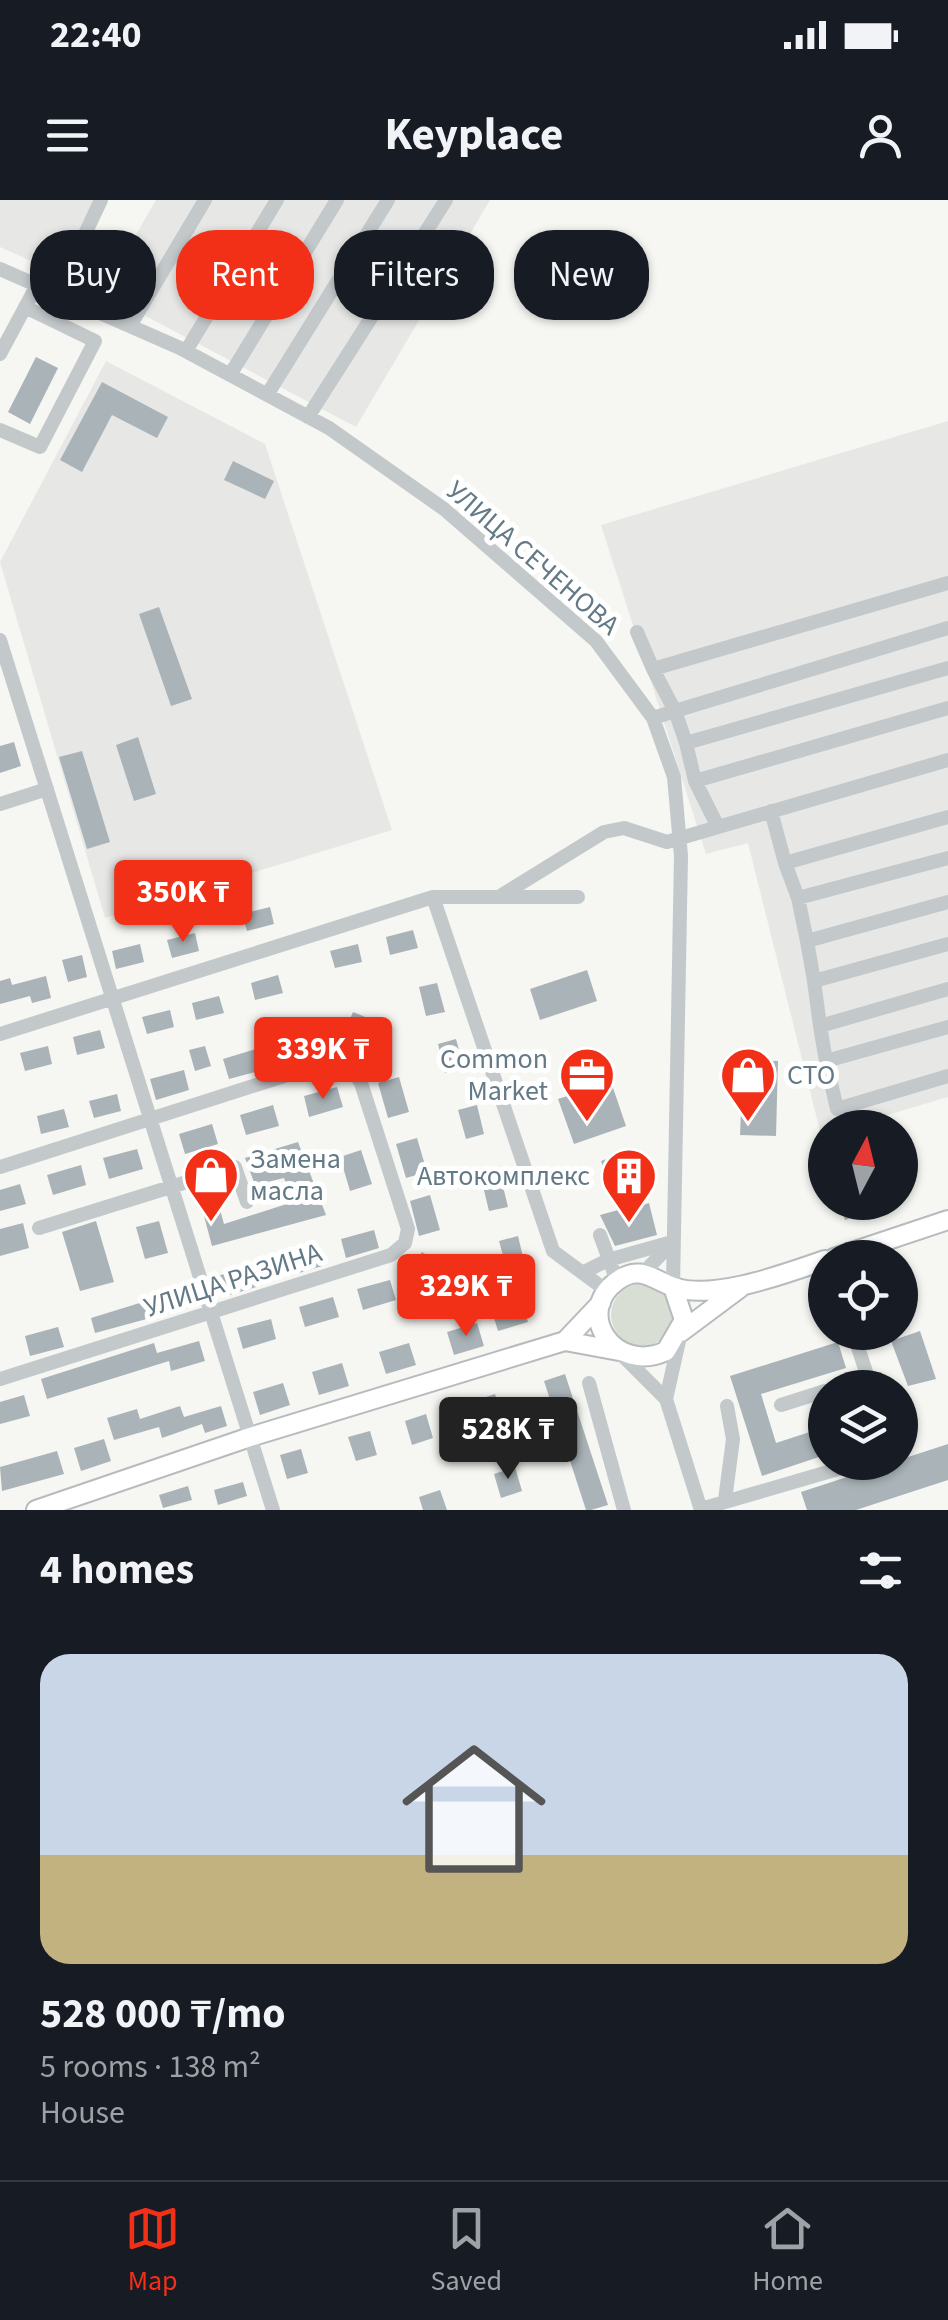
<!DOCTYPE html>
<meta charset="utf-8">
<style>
:root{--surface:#171b24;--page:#20242c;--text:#f1f3f6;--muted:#9ea1a6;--line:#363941;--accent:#f13017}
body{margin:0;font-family:"Source Sans 3",sans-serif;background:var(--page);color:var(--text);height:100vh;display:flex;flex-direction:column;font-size:38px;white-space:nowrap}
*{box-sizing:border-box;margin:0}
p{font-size:32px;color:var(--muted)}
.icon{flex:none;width:55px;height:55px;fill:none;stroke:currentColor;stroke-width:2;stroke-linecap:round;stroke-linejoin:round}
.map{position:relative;height:1310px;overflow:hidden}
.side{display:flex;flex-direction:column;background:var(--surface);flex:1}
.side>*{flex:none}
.guide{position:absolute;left:30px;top:30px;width:890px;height:90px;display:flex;gap:20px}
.needle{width:65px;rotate:7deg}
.buttons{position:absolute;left:808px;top:910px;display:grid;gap:20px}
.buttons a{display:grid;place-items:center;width:110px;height:110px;border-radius:50%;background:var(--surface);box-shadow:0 2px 8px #0004;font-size:50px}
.price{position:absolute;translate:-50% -85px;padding:0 22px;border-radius:10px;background:var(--accent);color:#fff;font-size:32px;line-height:65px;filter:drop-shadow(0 2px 5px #0008)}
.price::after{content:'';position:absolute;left:50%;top:60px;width:30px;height:22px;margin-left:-15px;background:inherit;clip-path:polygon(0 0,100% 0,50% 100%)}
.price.selected{background:#222;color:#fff}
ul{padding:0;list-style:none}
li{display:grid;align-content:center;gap:20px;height:530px;padding:0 40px}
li+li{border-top:2px solid var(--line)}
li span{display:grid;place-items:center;height:310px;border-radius:30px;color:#555}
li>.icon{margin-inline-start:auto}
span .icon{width:180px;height:180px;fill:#fffc;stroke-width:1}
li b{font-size:42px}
h2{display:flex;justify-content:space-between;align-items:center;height:120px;padding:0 40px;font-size:42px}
.chip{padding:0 35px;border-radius:40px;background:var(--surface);box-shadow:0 2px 8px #0004;font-size:35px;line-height:90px}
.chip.selected{background:var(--accent);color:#fff}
.status{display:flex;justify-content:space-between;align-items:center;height:70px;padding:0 50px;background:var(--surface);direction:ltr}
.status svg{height:28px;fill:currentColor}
header{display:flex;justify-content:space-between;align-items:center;height:130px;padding:0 40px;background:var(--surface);font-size:45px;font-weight:700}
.menu{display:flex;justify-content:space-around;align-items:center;height:140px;border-top:2px solid var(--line);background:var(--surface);font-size:28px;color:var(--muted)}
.menu a{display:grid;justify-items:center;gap:5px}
.menu .selected{color:var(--accent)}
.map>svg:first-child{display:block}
.built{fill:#e7e7e6}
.green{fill:#d8ded3}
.building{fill:#aab4b8}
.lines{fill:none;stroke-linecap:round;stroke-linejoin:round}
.major-casing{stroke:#b6bbbe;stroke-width:22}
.minor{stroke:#c3c8cb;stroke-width:14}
.major{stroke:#fff;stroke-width:18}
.labels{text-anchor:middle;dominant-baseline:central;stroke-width:10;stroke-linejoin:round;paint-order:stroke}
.street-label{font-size:28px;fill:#637a86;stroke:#fff}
.poi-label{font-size:28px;fill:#637a86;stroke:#fff;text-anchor:end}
</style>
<div class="status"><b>22:40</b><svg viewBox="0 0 49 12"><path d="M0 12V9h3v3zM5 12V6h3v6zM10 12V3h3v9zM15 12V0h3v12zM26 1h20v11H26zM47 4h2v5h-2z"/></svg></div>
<header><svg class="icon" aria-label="menu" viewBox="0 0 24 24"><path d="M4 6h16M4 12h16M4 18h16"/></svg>Keyplace<svg class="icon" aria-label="person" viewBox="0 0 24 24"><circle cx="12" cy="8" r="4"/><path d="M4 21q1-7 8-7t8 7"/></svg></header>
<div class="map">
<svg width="948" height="1310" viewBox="0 0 948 1310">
<rect width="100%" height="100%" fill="#f6f6f2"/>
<path class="built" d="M 0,0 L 106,0 L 69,78 L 0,47 Z
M 156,0 L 490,0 L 356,227 L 102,93 Z
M 106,161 L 265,244 L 392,630 L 105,718 L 0,362 Z
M 948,221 L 948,897 L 847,927 L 825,928 L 821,935 L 748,643 L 706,654 L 601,325 Z"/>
<path class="green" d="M611 1115a31 31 0 1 1 62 0a31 31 0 1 1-62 0Z"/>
<path class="building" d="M 36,157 L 58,168 L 30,224 L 8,212 Z
M 102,182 L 168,217 L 157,238 L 112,215 L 82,272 L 60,260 Z
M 233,261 L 274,281 L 265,299 L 224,280 Z
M 159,407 L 192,499 L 171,506 L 139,414 Z
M 138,537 L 156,594 L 134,601 L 116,545 Z
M 14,542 L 21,566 L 0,573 L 0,546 Z
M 82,551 L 110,642 L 87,649 L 59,557 Z
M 270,707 L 274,724 L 247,731 L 242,714 Z
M 413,730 L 418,748 L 390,755 L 386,737 Z
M 195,733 L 199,751 L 172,758 L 167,740 Z
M 140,744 L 144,762 L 116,769 L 112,751 Z
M 358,744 L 362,762 L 335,768 L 330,751 Z
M 82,755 L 87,777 L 68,782 L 62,760 Z
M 587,770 L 597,801 L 540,820 L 530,789 Z
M 278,775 L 283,793 L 255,800 L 251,783 Z
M 46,776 L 51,798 L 32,803 L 30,796 L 0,804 L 0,781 L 10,778 L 12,785 Z
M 437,783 L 445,812 L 426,816 L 419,787 Z
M 219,796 L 224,813 L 196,820 L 192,803 Z
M 170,810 L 174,827 L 147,834 L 142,817 Z
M 353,812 L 378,822 L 369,843 L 344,833 Z
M 100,830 L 105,848 L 77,855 L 73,837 Z
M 318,830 L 324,850 L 291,860 L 285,840 Z
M 456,839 L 464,868 L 445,873 L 438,844 Z
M 48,846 L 52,864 L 25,871 L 20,853 Z
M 205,846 L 211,866 L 195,871 L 189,850 Z
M 256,849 L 262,870 L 229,879 L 223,859 Z
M 743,860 L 778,861 L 776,936 L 740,935 Z
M 184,870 L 189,890 L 156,900 L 150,879 Z
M 399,877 L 409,912 L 388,918 L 378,883 Z
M 611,882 L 626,926 L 574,944 L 558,899 Z
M 337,887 L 343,907 L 309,917 L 304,896 Z
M 117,894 L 121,911 L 94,918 L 89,901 Z
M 273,905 L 279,926 L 246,935 L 240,915 Z
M 477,905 L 484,934 L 466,939 L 458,910 Z
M 64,909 L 69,927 L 41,934 L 37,916 Z
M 212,924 L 218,944 L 185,954 L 179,934 Z
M 417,938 L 427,972 L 406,978 L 396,944 Z
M 298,942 L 326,1015 L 212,1046 L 197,990 L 228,980 L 232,990 L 216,995 L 224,1024 L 293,1002 L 284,978 L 255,985 L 245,958 Z
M 137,949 L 143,969 L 109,979 L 103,958 Z
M 361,950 L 372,984 L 350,991 L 340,957 Z
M 621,954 L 639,1006 L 649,1003 L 657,1035 L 615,1046 L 600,1015 L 618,1010 L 601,961 Z
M 81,965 L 86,985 L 53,995 L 47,975 Z
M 501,978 L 508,1007 L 489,1011 L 482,982 Z
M 20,984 L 26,1004 L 0,1011 L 0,990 Z
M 430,995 L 440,1030 L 419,1036 L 410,1001 Z
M 839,1002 L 866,1002 L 868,1012 L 845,1020 Z
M 96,1021 L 114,1082 L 80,1091 L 62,1032 Z
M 159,1021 L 168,1053 L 145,1059 L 136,1027 Z
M 23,1023 L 29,1048 L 0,1056 L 0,1029 Z
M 374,1030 L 379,1048 L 346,1058 L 341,1039 Z
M 518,1036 L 525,1065 L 507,1070 L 499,1041 Z
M 317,1048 L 322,1066 L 289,1076 L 283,1058 Z
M 422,1052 L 444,1066 L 431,1086 L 409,1073 Z
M 250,1067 L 256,1087 L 223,1097 L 217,1076 Z
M 390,1080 L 396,1100 L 363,1110 L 357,1089 Z
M 182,1090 L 187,1108 L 95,1133 L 91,1118 Z
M 333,1097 L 339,1117 L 305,1127 L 299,1107 Z
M 521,1099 L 528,1122 L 498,1131 L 491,1108 Z
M 271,1119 L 276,1139 L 243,1149 L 237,1128 Z
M 477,1123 L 484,1146 L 454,1155 L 447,1132 Z
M 58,1127 L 64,1147 L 30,1156 L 25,1136 Z
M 920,1131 L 936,1179 L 908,1186 L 891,1141 Z
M 199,1141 L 205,1161 L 171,1171 L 169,1161 L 47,1199 L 41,1179 L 154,1143 L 157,1153 Z
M 838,1142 L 846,1168 L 761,1194 L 776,1243 L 825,1227 L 825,1255 L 762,1276 L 730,1176 Z
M 409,1143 L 416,1165 L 386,1174 L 379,1152 Z
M 342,1163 L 349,1186 L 319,1195 L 312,1172 Z
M 565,1174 L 608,1305 L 591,1310 L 586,1310 L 544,1181 Z
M 283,1183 L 290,1205 L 260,1215 L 253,1192 Z
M 495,1194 L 503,1218 L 482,1225 L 474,1201 Z
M 24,1195 L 30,1216 L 0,1224 L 0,1202 Z
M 180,1206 L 184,1217 L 221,1206 L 227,1226 L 205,1233 L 202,1224 L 162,1238 L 159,1227 L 114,1240 L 107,1218 L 137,1209 L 140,1219 Z
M 426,1214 L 433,1238 L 412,1245 L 405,1221 Z
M 370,1231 L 377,1255 L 356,1261 L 348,1237 Z
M 104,1239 L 111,1261 L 81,1271 L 74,1248 Z
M 948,1244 L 948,1280 L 856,1310 L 807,1310 L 801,1292 Z
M 301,1249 L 308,1273 L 287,1279 L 280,1255 Z
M 57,1251 L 64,1274 L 2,1291 L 0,1267 Z
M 515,1267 L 522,1291 L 501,1298 L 494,1274 Z
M 243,1282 L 247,1296 L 218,1305 L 214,1290 Z
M 188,1286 L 192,1300 L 163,1308 L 159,1295 Z
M 440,1290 L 447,1310 L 423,1310 L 419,1297 Z"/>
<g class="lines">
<g class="major-casing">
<path id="major" d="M 834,1058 L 948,1020
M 673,1087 L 684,1120 L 666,1151 C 615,1175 573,1113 617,1081 C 640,1064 653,1080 674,1087 C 713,1101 787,1073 825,1060
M 681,1132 L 740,1088
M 565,1141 L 601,1103
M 36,1310 L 250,1237 L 565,1141 L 619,1151"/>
</g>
<path class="minor" d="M 0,69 L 180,148 L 329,228 L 444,309 L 596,441 L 653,518 L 674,577 L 681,656 L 673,1087
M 57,93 L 101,0
M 130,126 L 205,0
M 186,151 L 277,0
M 0,154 L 37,85
M 230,175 L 337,0
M 267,195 L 388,0
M 308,217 L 446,0
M 0,230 L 40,247 L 95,141 L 25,107
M 637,432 L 653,469 L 948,383
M 0,440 L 273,1310
M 653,469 L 675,511 L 948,428
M 653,518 L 675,511 L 686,543 L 948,468
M 686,543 L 695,581 L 948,508
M 695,581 L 718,627 L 948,560
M 0,604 L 47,589
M 771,611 L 785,663 L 948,617
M 785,663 L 798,698 L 948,658
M 502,695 L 604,632 L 624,628 L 667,642 L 718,627
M 433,697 L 553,1051 L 607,1091
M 798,698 L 807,741 L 948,702
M 807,741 L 814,781 L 948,744
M 814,781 L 820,826 L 948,789
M 820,826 L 826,861 L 948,827
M 0,834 L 433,697 L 578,697
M 826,861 L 837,909 L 948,876
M 0,967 L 331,861 L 352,869 L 361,883 L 408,1029 L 405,1043 L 391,1055 L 0,1179
M 39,1028 L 235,967 L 247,1002
M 600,1035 L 617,1081
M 584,1072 L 608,1060 L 672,1042
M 643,1073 L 672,1043
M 619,1152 L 666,1199 L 701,1310
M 589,1183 L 624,1310
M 837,1188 L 868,1178 L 853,1132
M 666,1199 L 681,1132
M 781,1205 L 825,1191
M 725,1300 L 733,1239 L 727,1206
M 701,1309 L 862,1262"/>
<use href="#major" class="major"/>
</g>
<defs>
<g id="office-pin" transform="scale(2.875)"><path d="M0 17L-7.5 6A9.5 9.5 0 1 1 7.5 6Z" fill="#f13017" stroke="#fff"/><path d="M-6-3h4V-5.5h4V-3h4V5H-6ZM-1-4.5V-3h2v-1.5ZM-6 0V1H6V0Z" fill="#fff"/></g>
<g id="shop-pin" transform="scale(2.875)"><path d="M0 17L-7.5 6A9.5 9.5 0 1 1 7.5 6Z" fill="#f13017" stroke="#fff"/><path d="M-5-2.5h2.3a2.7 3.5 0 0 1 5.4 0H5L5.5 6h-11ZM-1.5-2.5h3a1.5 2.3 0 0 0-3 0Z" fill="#fff"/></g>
<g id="building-pin" transform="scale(2.875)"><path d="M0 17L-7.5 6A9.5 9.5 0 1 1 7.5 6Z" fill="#f13017" stroke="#fff"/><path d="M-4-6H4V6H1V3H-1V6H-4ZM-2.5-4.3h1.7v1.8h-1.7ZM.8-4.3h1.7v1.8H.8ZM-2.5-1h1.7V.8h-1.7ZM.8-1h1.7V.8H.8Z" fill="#fff"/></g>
</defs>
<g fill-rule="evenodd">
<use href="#office-pin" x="587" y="875"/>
<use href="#shop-pin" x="748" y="875"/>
<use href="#shop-pin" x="211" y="975"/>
<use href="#building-pin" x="629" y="976"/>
</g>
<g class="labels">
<g class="street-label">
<text transform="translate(533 358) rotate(41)">УЛИЦА СЕЧЕНОВА</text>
<text transform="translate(233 1080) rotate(-18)">УЛИЦА РАЗИНА</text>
</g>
<g class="poi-label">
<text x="548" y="859">Common<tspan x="548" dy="32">Market</tspan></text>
<text x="787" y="875" text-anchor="start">СТО</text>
<text x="250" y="959" text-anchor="start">Замена<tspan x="250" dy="32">масла</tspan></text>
<text x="590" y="976">Автокомплекс</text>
</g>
</g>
</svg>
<div class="buttons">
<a><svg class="needle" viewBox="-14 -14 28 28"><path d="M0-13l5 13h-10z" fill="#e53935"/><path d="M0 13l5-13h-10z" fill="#9ea1a6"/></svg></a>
<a><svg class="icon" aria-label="locate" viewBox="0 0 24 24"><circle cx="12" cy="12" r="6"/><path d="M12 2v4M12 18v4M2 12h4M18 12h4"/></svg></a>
<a><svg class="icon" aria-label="layers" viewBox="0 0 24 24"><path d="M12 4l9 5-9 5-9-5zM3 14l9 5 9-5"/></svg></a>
</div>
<b class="price" style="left:183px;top:745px">350K ₸</b>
<b class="price" style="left:323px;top:902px">339K ₸</b>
<b class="price" style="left:466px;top:1139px">329K ₸</b>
<b class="price selected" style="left:508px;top:1282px">528K ₸</b>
<div class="guide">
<a class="chip">Buy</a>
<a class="chip selected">Rent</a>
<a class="chip">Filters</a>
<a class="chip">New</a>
</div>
</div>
<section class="side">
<h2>4 homes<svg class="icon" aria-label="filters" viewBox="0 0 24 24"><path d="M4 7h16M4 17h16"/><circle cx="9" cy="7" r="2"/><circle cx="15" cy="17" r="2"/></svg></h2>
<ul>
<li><span style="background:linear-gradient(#c9d6e8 65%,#c2b280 0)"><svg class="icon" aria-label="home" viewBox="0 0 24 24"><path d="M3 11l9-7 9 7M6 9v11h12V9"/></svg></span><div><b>528 000 ₸/mo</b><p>5 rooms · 138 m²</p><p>House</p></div></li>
</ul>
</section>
<nav class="menu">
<a class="selected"><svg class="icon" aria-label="map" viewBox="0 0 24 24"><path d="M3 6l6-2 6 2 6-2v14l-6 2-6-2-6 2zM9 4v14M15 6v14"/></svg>Map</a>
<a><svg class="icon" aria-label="saved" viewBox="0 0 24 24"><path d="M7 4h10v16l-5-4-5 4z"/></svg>Saved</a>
<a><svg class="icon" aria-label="home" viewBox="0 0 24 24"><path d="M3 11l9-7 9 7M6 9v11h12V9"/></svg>Home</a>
</nav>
